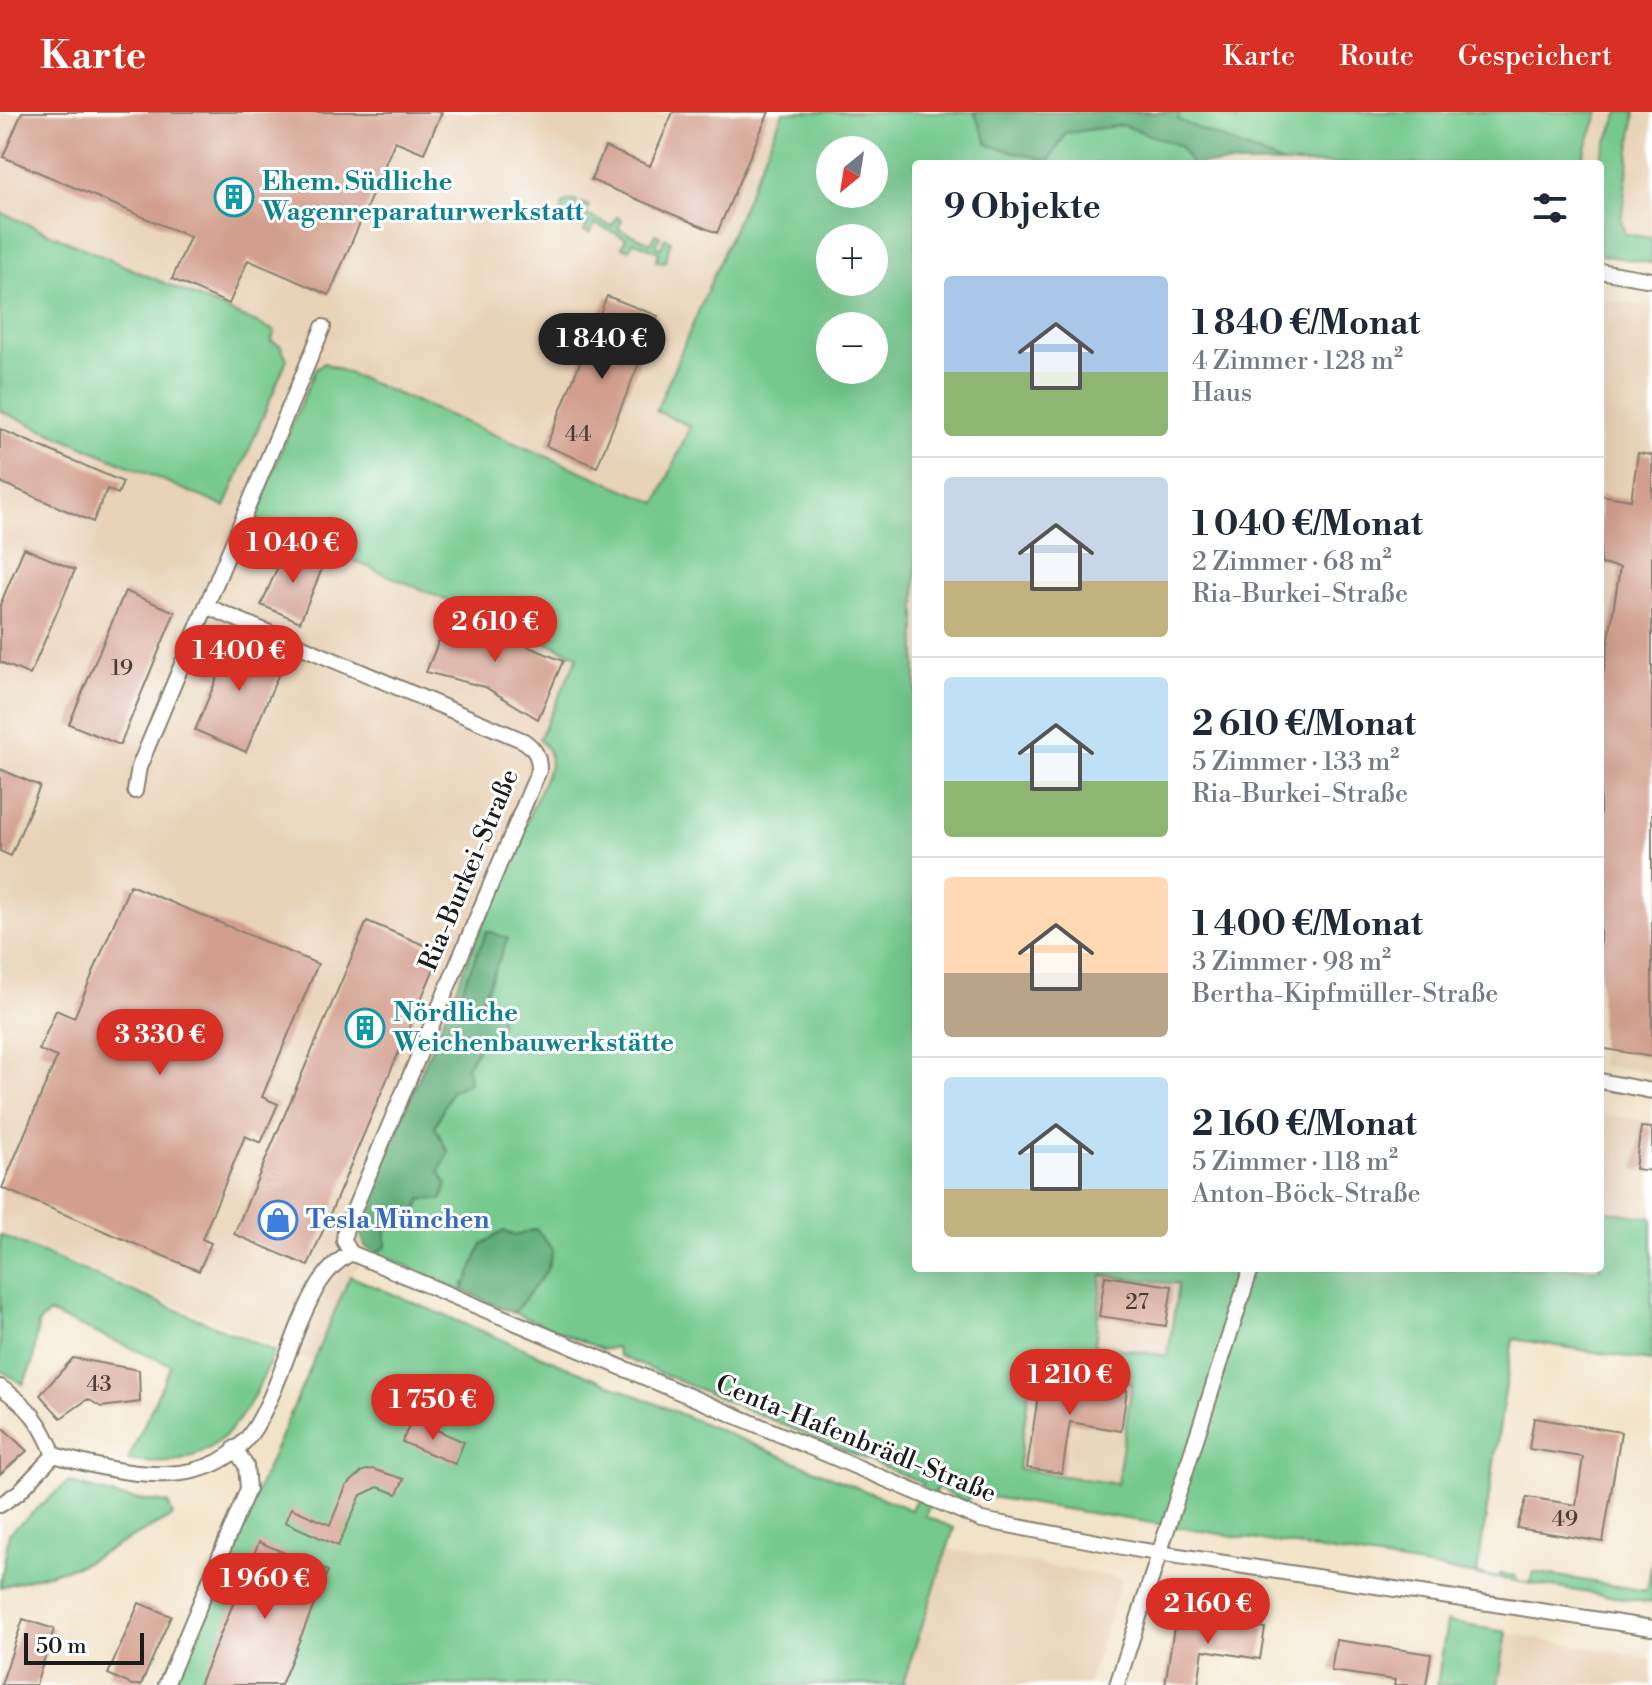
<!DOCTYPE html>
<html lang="de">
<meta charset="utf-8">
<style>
:root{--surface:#fff;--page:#f6f6f7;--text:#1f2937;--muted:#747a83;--line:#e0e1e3;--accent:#d93025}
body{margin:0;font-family:"Libre Bodoni",serif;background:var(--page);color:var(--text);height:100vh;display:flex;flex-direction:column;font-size:30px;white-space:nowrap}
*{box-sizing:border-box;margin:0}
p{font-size:26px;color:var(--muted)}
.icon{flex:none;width:44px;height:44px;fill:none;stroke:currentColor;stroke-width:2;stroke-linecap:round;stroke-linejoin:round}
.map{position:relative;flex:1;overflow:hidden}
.details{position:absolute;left:912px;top:48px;width:692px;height:1112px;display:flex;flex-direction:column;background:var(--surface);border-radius:8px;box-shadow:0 8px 32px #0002}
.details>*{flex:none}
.needle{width:52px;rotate:210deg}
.tools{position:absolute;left:816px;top:24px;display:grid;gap:16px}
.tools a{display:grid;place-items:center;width:72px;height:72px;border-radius:50%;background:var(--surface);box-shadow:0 8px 32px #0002;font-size:40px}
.scale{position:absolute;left:24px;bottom:20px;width:120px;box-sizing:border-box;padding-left:8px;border:4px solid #1c1c1c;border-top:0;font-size:22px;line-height:28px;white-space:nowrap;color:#1c1c1c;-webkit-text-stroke:6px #fff;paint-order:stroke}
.price{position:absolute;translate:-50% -68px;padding:0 18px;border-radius:28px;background:var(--accent);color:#fff;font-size:26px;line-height:52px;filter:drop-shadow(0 2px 4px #0008)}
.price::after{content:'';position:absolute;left:50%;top:48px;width:24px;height:18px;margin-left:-12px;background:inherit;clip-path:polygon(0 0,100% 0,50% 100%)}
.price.selected{background:#222;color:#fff}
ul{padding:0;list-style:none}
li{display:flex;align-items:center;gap:24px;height:200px;padding:0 32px}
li+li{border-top:2px solid var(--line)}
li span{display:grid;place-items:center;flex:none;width:224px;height:160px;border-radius:8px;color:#555}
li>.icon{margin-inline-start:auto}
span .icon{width:96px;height:96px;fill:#fffc;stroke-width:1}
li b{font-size:34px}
h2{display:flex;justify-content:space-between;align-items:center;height:96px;padding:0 32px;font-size:34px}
header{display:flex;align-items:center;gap:48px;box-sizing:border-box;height:112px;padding:0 40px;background:var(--accent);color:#fff}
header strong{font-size:38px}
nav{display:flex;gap:44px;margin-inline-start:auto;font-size:28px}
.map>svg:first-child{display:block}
.built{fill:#e8d3b7}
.green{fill:#74c98d;stroke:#487254;stroke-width:2;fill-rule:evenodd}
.forest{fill:#5fad78;stroke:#3e644a;stroke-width:2}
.building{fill:#d29f8d}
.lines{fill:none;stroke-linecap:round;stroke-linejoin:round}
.minor-casing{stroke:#868072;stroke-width:18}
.minor{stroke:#fff;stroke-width:14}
.labels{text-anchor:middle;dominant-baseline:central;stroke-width:6;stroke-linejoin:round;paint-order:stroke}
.number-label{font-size:22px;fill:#4a3d38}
.culture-label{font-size:26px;font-weight:bold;fill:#0d838f;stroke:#fff;text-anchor:start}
.street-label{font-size:26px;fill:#1c1c1c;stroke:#fff}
.shop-label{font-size:26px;font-weight:bold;fill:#366cbe;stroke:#fff;text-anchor:start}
</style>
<header>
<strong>Karte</strong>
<nav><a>Karte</a><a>Route</a><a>Gespeichert</a></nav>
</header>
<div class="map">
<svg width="1652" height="1573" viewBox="0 0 1652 1573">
<rect width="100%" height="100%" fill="#fff"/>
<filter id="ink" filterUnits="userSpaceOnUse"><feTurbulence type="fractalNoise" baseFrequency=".0125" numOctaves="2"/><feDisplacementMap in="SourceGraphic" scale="16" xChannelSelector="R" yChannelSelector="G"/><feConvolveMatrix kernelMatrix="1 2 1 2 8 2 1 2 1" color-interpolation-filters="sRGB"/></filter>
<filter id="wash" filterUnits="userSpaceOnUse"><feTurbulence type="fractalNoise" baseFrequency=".006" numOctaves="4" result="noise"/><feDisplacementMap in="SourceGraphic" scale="32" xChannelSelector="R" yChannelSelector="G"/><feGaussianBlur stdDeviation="1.8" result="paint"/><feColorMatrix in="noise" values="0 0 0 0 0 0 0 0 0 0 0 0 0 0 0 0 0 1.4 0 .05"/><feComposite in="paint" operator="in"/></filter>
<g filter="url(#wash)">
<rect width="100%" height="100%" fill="#f1e3c7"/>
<path class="built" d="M 0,0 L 783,0 L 656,299 L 690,314 L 657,391 L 324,251 L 315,258 L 253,405 L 578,544 L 548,613 L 589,631 L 379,1135 L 349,1164 L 313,1250 L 0,1120 L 0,299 L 225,394 L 275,220 L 0,100 Z
M 1478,0 L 1652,0 L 1652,151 L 1600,142 L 1600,52 L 1464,52 Z
M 1600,187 L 1652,195 L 1652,961 L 1600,953 Z
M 1600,1002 L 1652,1010 L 1652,1106 L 1600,1098 Z
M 1102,1162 L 1178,1172 L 1168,1244 L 1095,1233 Z
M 1032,1255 L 1132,1271 L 1117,1372 L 1018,1357 Z
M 947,1437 L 1122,1466 L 1088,1573 L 903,1573 Z
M 1447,1510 L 1652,1547 L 1652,1573 L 1437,1573 Z"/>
<path class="green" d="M 783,0 L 1153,0 L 1279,52 L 916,52 L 916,1156 L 1600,1156 L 1600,1098 L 1652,1106 L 1652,1249 L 1513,1227 L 1477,1462 L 1499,1466 L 1500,1462 L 1516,1464 L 1516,1469 L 1531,1471 L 1533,1460 L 1647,1479 L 1652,1449 L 1652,1491 L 971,1382 L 967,1391 L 937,1376 L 925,1404 L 954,1416 L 903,1571 L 910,1573 L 173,1573 L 350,1164 L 911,1398 L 923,1371 L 619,1244 L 616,1235 L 604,1238 L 514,1201 L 518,1194 L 464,1171 L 463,1179 L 376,1141 L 382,1137 L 386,1117 L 487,819 L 463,874 L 448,896 L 550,654 L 549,639 L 539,627 L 578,544 L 253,406 L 315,258 L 324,251 L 657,391 L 690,314 L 656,299 ZM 830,38 L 874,38 L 874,82 L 830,82 ZM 830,126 L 874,126 L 874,170 L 830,170 ZM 830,214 L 874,214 L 874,258 L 830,258 ZM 1102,1163 L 1178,1172 L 1168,1244 L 1095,1233 ZM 1032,1256 L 1132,1271 L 1117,1372 L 1018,1357 Z
M 1180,0 L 1214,0 L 1236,9 L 1240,0 L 1599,0 L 1580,52 L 1283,52 L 1177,8 Z
M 1619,0 L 1635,0 L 1621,108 L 1625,122 L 1652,126 L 1652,151 L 1600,143 L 1598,52 Z
M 569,89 L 577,89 L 574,98 L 579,100 L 583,91 L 589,94 L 586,103 L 612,114 L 617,105 L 622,108 L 618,117 L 651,131 L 655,122 L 660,124 L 656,134 L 661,136 L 665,126 L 671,129 L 665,150 L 656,149 L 659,140 L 633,129 L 629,138 L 622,135 L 626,126 L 595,112 L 590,121 L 584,119 L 588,110 L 568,101 L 563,110 L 560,109 L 563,92 Z
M 0,100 L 275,219 L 271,229 L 280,233 L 287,247 L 225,395 L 0,299 Z
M 0,1123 L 274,1239 C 247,1309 213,1364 128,1348 L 171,1253 L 49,1201 L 38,1212 L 33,1250 L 23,1272 L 0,1258 Z
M 68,1370 L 118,1385 L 168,1391 L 173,1404 L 80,1453 L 0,1475 L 9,1421 Z
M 1447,1510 L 1507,1520 L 1498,1573 L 1437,1573 Z"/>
<path class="forest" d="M 974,0 L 1180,0 L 1178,8 L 1283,52 L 1191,52 L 1180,34 L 1123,13 L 1066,21 L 1049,49 L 988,33 Z
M 487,819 L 508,826 L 483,886 L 501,898 L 500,914 L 491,928 L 483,928 L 467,954 L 469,971 L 451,979 L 435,1015 L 449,1041 L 439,1059 L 447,1072 L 442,1088 L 421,1087 L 414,1109 L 386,1117 L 386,1135 L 376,1141 L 365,1134 L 357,1112 L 448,896 L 463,874 Z
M 536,1117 L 553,1138 L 547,1158 L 514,1201 L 463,1179 L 482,1132 L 504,1119 L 515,1124 Z"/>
<g id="blocks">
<path class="building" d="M 22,0 L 442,0 L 424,41 L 395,29 L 329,183 L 248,148 L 229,192 L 172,167 L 190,125 L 3,45 Z
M 673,0 L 769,0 L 717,121 L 591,68 L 605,35 L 650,54 Z
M 607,184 L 658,204 L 597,355 L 546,334 Z
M 0,317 L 123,370 L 118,382 L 107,377 L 93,410 L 0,370 Z
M 1638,341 L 1652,343 L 1652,945 L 1600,936 L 1600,583 L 1620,455 L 1600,452 L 1600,383 L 1631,388 Z
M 24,436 L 75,458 L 30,563 L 0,550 L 0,493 Z
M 286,436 L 324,452 L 300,510 L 261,493 Z
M 125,479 L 175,500 L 120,633 L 69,612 Z
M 450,502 L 563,549 L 538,607 L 485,575 L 426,560 Z
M 234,525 L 285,547 L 246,640 L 195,618 L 217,566 L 207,561 L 216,540 L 226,544 Z
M 0,657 L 40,674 L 11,744 L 0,739 Z
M 130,773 L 318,852 L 262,985 L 278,992 L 261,1031 L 245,1024 L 202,1127 L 211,1131 L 199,1159 L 2,1076 L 57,945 L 39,938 L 56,898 L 74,906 Z
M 367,809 L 441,840 L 308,1154 L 234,1122 Z
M 1641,1015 L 1652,1016 L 1652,1059 L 1635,1057 Z
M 1105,1164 L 1172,1174 L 1166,1214 L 1099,1204 Z
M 73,1246 L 139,1258 L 140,1290 L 101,1295 L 88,1287 L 61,1306 L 40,1283 Z
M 1041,1264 L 1127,1278 L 1121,1319 L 1070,1310 L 1062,1361 L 1027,1356 Z
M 1534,1306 L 1621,1320 L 1603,1430 L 1517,1416 L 1527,1385 L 1576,1393 L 1583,1345 L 1529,1337 Z
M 412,1307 L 464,1330 L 455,1352 L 402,1330 Z
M 3,1316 L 27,1339 L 0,1362 L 0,1319 Z
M 372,1357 L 404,1367 L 397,1382 L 378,1375 L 361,1383 L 338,1434 L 285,1410 L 291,1396 L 330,1413 L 346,1374 L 363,1359 Z
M 259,1430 L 328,1459 L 281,1573 L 199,1573 Z
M 139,1491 L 171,1504 L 141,1573 L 132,1573 L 108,1562 Z
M 1176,1502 L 1265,1516 L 1260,1547 L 1203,1538 L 1198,1573 L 1165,1573 Z
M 23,1507 L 54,1517 L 36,1573 L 1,1573 Z
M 1336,1528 L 1431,1542 L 1426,1573 L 1394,1573 L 1395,1568 L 1331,1559 Z"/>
</g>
</g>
<g filter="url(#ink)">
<use href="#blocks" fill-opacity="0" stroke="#868072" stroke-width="2"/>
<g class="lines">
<g class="minor-casing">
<path id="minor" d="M 1600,159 L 1652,168
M 206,494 L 524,629 C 535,637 539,644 539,658 L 345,1119 L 344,1129 L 351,1141
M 135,679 L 139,655 L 323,215
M 1600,969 L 1652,979
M 351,1141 L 982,1408 L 1139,1438 L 1652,1516
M 0,1275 C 28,1293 43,1313 54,1343
M 54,1343 C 118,1361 212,1386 256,1314 C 274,1283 286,1246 299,1213 C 312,1183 322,1157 351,1141
M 0,1393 L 19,1380 L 54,1343
M 166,1573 L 248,1377 L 246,1354 L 235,1336
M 1117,1573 L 1251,1156"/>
</g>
<use href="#minor" class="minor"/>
</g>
</g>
<defs>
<g id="building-ring" transform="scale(2)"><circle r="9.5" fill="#fff" stroke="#0f9aa8" stroke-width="1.5"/><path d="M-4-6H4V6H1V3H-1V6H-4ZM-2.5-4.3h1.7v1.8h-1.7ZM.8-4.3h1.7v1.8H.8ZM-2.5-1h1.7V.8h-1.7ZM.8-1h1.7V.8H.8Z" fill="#0f9aa8"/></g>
<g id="shop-ring" transform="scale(2)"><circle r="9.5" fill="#fff" stroke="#3f7fe0" stroke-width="1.5"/><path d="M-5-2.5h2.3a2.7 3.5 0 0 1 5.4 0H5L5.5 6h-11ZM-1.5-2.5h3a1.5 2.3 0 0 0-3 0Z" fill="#3f7fe0"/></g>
</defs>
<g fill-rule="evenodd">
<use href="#building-ring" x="234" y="85"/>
<use href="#building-ring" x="365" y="916"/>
<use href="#shop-ring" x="278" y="1108"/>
</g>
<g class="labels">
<g class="number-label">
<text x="578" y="322">44</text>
<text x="122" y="556">19</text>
<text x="1137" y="1190">27</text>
<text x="99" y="1272">43</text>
<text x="1565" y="1407">49</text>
</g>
<g class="culture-label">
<text x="262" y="70">Ehem. Südliche<tspan x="262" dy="30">Wagenreparaturwerkstatt</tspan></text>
<text x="393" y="901">Nördliche<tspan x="393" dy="30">Weichenbauwerkstätte</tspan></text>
</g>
<g class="street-label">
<text transform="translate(469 758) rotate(-67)">Ria-Burkei-Straße</text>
<text transform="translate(856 1327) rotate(22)">Centa-Hafenbrädl-Straße</text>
</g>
<g class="shop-label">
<text x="306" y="1108">Tesla München</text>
</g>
</g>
</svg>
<div class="tools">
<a><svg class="needle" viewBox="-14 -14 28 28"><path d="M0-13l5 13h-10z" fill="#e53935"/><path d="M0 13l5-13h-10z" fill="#747a83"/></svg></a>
<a>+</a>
<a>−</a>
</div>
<div class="scale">50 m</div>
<b class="price selected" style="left:602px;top:269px">1 840 €</b>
<b class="price" style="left:293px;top:473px">1 040 €</b>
<b class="price" style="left:495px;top:552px">2 610 €</b>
<b class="price" style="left:239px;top:581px">1 400 €</b>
<b class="price" style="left:160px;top:965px">3 330 €</b>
<b class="price" style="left:1070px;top:1305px">1 210 €</b>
<b class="price" style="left:433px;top:1330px">1 750 €</b>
<b class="price" style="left:265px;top:1509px">1 960 €</b>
<b class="price" style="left:1208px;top:1534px">2 160 €</b>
<section class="details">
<h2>9 Objekte<svg class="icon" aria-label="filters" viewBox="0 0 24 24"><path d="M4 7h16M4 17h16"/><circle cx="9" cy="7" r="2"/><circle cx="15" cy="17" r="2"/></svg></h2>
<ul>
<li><span style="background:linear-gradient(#a9c7e8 60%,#8fb573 0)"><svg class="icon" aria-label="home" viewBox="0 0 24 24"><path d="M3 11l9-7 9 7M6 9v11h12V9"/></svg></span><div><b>1 840 €/Monat</b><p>4 Zimmer · 128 m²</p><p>Haus</p></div></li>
<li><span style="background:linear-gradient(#c9d6e8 65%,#c2b280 0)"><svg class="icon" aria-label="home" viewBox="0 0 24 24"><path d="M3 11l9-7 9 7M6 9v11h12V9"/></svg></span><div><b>1 040 €/Monat</b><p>2 Zimmer · 68 m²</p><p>Ria-Burkei-Straße</p></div></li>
<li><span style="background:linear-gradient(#bfe0f5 65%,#8fb573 0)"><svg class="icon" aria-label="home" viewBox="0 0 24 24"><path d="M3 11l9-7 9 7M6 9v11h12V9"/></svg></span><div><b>2 610 €/Monat</b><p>5 Zimmer · 133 m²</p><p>Ria-Burkei-Straße</p></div></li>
<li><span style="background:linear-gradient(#ffd9b3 60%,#b9a48a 0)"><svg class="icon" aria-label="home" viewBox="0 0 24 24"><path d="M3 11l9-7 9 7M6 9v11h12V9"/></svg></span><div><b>1 400 €/Monat</b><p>3 Zimmer · 98 m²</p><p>Bertha-Kipfmüller-Straße</p></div></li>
<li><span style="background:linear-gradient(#bfe0f5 70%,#c2b280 0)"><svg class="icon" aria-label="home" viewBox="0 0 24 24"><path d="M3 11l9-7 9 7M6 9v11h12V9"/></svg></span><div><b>2 160 €/Monat</b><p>5 Zimmer · 118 m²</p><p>Anton-Böck-Straße</p></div></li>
</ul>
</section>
</div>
